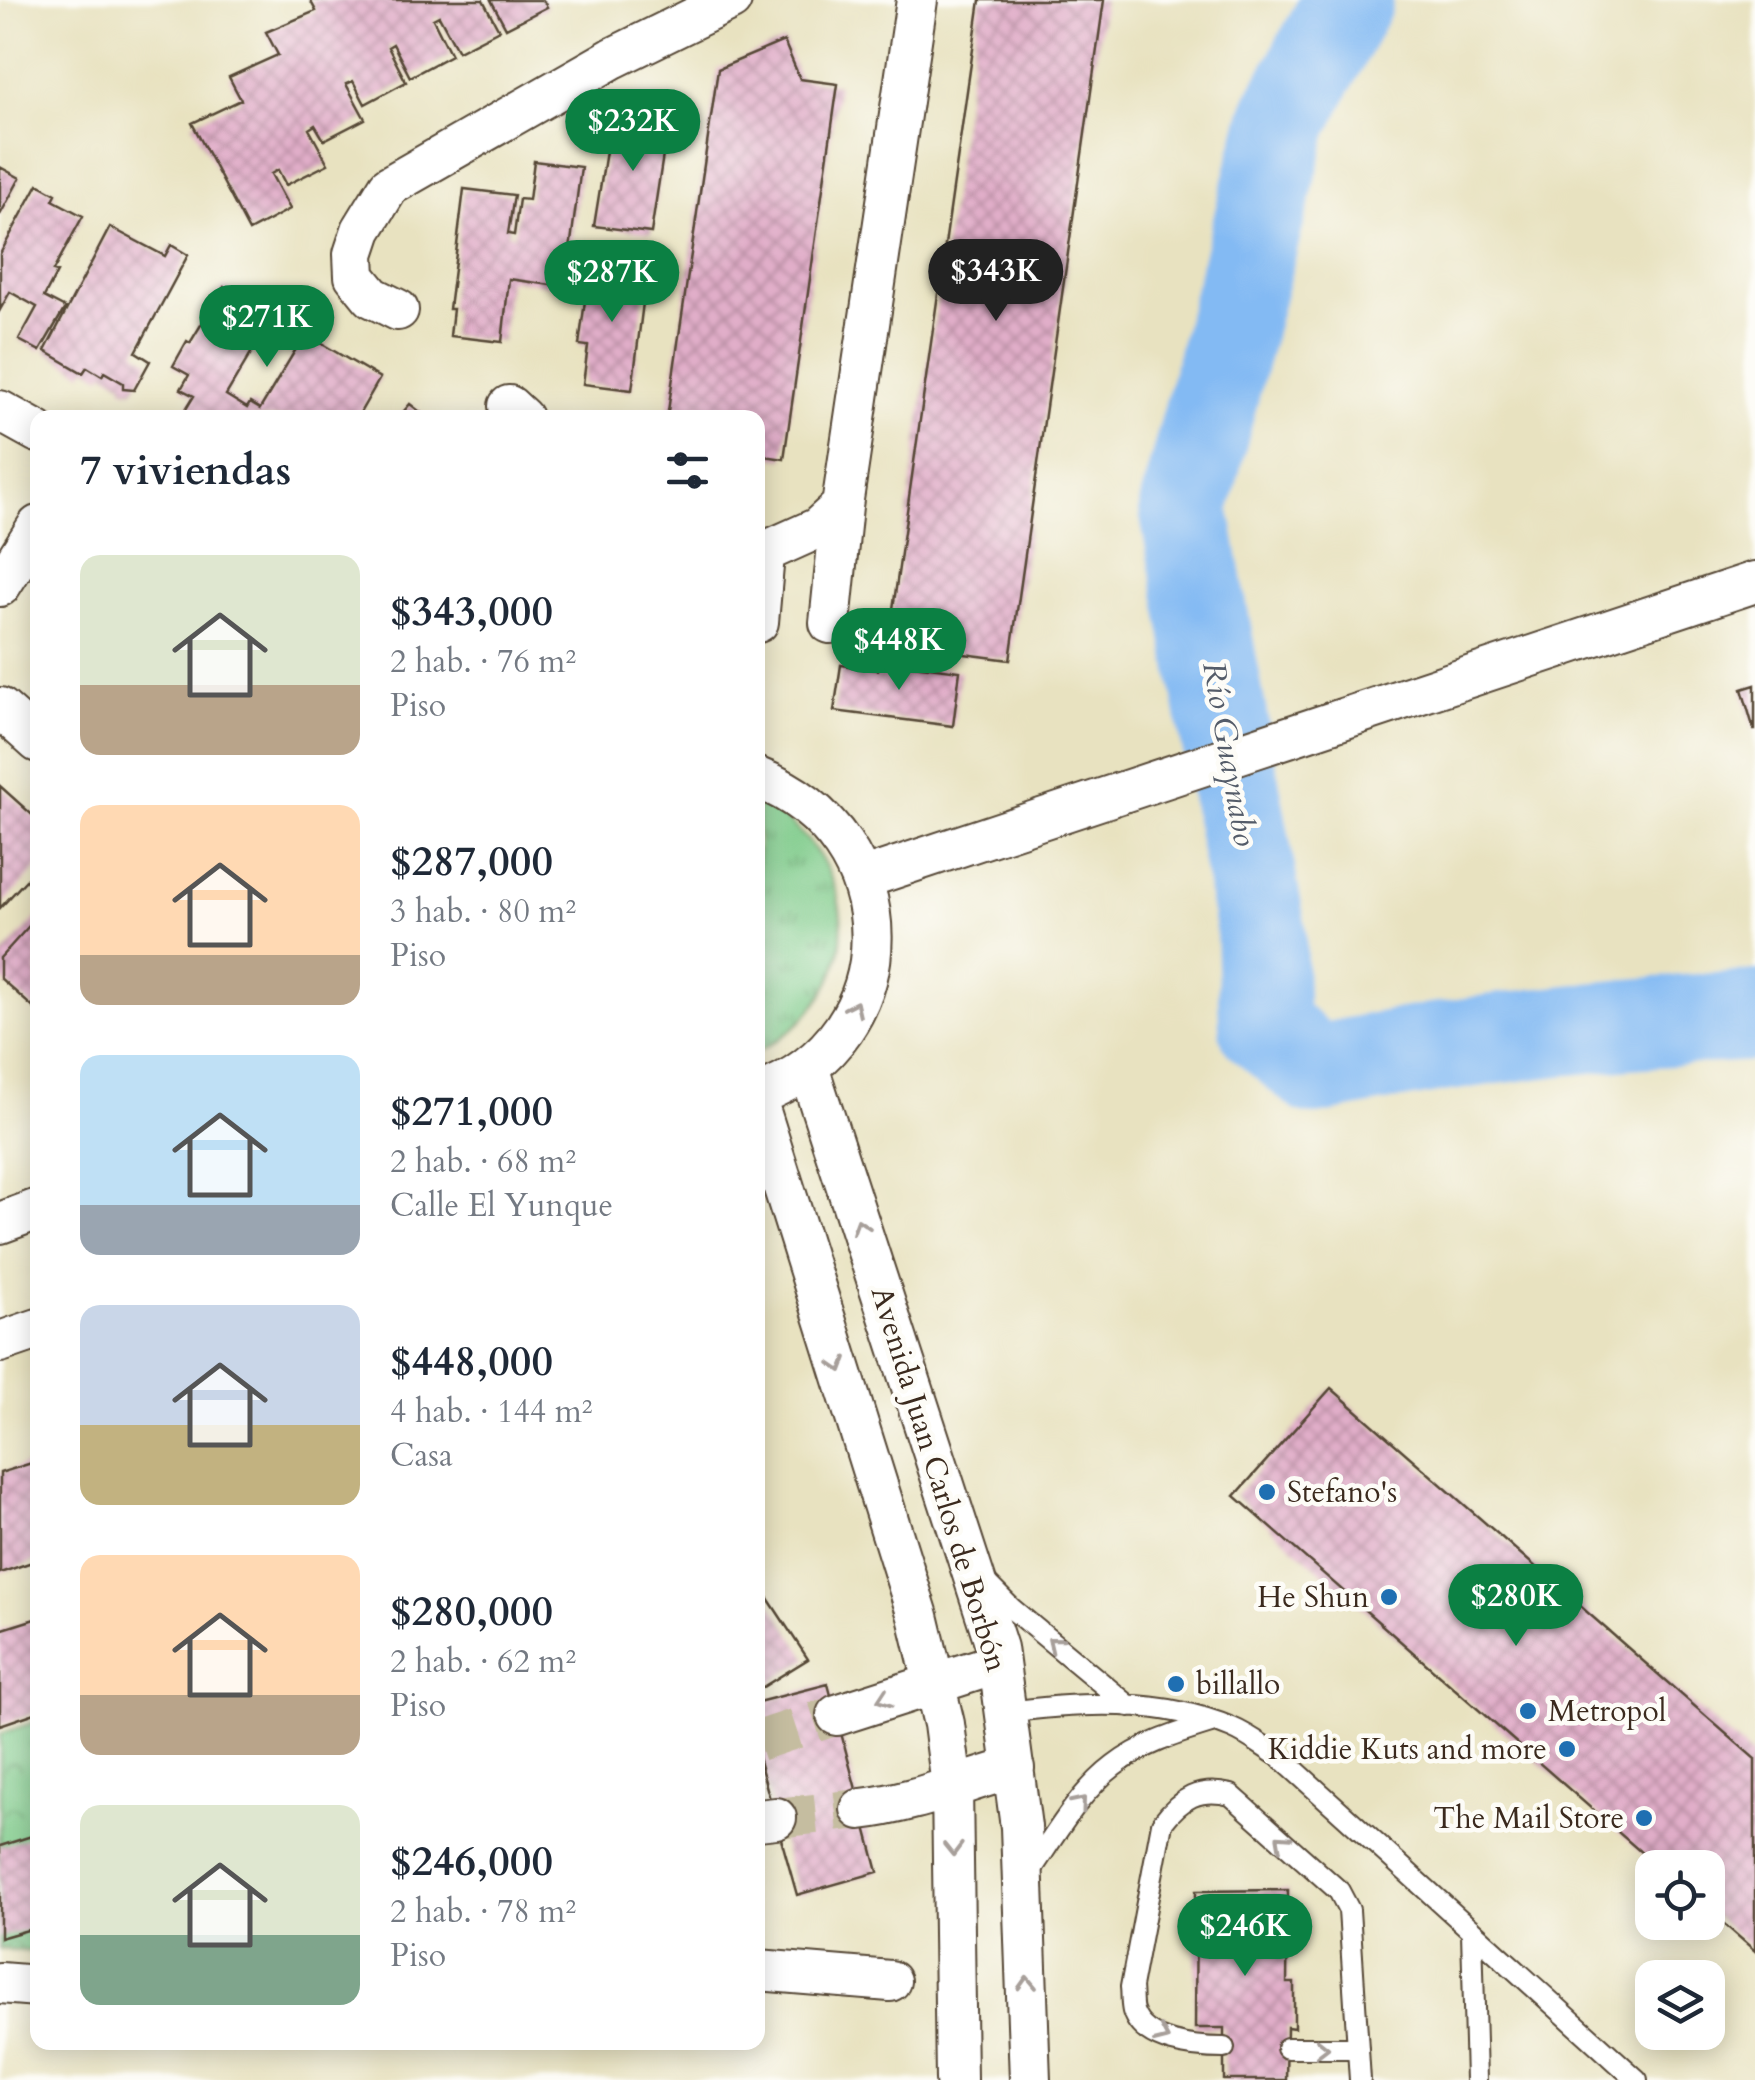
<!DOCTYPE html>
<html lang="es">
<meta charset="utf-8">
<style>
:root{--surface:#fff;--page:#f2f2f3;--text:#1f2937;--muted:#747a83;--accent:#0b8043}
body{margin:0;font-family:Cardo,serif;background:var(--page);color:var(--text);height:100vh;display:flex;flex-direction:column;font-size:38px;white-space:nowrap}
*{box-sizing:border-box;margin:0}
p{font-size:32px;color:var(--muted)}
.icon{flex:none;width:55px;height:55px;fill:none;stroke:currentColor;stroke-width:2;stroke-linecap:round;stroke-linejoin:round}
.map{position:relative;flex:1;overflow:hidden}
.side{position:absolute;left:30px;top:410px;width:735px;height:1640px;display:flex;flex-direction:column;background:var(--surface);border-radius:20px;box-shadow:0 5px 25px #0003}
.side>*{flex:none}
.tools{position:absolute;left:1635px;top:1850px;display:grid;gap:20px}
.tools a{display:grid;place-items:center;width:90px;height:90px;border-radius:20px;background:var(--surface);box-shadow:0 5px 25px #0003;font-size:50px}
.price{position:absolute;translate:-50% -85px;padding:0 22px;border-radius:35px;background:var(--accent);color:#fff;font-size:32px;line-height:65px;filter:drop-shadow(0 2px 5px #0008)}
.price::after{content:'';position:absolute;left:50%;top:60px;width:30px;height:22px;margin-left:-15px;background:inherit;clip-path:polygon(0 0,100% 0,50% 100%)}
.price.active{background:#222;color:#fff}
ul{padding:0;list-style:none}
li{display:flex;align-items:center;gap:30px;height:250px;padding:0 50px}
li span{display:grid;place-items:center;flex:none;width:280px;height:200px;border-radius:20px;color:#555}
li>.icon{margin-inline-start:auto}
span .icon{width:120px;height:120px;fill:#fffc;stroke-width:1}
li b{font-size:42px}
h2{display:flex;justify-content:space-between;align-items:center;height:120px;padding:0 50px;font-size:42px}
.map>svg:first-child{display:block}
.grass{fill:url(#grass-tufts);stroke:#5c7a54;stroke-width:2.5}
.park{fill:url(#park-crowns);stroke:#5c7a54;stroke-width:2.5}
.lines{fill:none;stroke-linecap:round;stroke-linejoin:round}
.river{stroke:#83baf3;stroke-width:90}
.building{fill:url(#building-cross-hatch)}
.minor-tunnel{stroke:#c5bda0;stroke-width:40;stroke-dasharray:40 20;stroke-linecap:butt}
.service-casing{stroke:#554636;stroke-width:24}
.minor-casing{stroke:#554636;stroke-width:44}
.service{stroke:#fff;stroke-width:20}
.minor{stroke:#fff;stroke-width:40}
.oneway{stroke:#a79f9a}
.poi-dot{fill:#1f6fb2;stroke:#fdfcf7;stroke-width:4}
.labels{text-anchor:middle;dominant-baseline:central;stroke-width:9;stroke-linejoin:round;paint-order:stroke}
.street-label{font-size:30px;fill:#3b2a1e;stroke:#fdfcf7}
.poi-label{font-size:30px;fill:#3b2a1e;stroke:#fdfcf7;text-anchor:start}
.water-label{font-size:32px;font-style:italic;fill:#545c69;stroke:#fdfcf7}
</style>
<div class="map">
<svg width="1755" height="2080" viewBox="0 0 1755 2080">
<defs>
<pattern id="grass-tufts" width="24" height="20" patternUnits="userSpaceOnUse" patternTransform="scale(2.5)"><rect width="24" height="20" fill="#7dca89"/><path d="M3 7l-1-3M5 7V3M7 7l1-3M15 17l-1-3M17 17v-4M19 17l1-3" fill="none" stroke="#68a46f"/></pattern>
<pattern id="park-crowns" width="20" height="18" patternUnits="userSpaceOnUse" patternTransform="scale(2.5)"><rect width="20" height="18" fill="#7dca89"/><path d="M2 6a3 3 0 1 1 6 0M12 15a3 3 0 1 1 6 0" fill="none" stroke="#68a46f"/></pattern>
<pattern id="building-cross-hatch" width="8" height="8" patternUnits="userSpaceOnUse" patternTransform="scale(2.5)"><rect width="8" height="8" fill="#e1aec9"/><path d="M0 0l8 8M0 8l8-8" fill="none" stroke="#b88ea3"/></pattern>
</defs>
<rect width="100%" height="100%" fill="#fdfcf7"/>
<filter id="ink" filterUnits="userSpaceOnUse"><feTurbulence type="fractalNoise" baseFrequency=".01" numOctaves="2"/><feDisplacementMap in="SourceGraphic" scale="20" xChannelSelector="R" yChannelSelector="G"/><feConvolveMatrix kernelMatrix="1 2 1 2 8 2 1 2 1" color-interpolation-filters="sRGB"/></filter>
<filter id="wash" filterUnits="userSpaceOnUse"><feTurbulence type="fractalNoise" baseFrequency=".0048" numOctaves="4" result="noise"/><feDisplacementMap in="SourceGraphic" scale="40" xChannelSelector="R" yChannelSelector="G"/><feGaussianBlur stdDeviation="2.25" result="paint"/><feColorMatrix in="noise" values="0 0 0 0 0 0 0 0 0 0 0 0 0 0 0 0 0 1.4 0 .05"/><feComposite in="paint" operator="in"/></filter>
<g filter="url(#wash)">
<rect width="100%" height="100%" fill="#e8e2c0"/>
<path class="grass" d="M 758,801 C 867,860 872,994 758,1051 Z"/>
<path class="park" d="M 37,1721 L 37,1952 L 0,1949 L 0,1734 Z"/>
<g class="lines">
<path class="river" d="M 1348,0 L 1285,119 L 1184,508 L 1261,931 L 1264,1027 L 1315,1070 C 1459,1040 1607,1022 1755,1016"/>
</g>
<g id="blocks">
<path class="building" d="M 310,0 L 483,0 L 499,30 L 458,51 L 439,16 L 433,19 L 451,55 L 410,77 L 393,44 L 388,47 L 406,82 L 365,104 L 353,81 L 346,84 L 365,119 L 324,140 L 315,125 L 309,129 L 328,164 L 286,185 L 278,170 L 271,174 L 290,209 L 249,231 L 192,123 L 241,100 L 229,77 L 278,55 L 266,32 L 316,11 Z
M 491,0 L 543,0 L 547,7 L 506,28 Z
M 980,0 L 1104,0 L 1010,660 L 926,649 L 928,634 L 890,630 Z
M 784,41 L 800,79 L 838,84 L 784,459 L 758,455 L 758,418 L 667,418 L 718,69 Z
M 624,109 L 669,116 L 651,233 L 594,226 L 607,145 L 618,146 Z
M 534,161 L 581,167 L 565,287 L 509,279 L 502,342 L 450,336 L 453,309 L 449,309 L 464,189 L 514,195 L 508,234 L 514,235 L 519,199 L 529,200 Z
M 0,167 L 20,178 L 0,215 Z
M 38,184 L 56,194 L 53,200 L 83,216 L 53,271 L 57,272 L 44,297 L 65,308 L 40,351 L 19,340 L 37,307 L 10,292 L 0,310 L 0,254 Z
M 110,227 L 165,256 L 171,245 L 188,255 L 136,352 L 150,361 L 134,390 L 123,389 L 123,383 L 104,372 L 102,376 L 87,367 L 83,373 L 45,351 Z
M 590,264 L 647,271 L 632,390 L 583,384 L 588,346 L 579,345 Z
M 224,287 L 273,316 L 226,395 L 247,408 L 250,403 L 260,409 L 305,334 L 380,378 L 357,418 L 189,418 L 183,414 L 194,396 L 181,389 L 189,375 L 173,366 L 187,341 L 190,343 Z
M 410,404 L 428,418 L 398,418 Z
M 881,661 L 960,671 L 953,726 L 834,711 L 841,665 L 878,670 Z
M 1755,685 L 1755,730 L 1754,730 L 1742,689 Z
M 0,786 L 38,820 L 38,867 L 0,908 Z
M 38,916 L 38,1012 L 0,978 L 0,958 Z
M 1331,1388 L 1755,1759 L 1755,1951 L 1708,1910 L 1708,1868 L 1659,1868 L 1235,1496 Z
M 38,1461 L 38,1560 L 0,1573 L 0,1473 Z
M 758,1583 L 808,1659 L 758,1690 Z
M 38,1618 L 38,1712 L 0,1725 L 0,1630 Z
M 828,1684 L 878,1872 L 797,1895 L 758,1757 L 758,1702 Z
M 38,1834 L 38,1927 L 0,1938 L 0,1846 Z
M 1288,1890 L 1287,1983 L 1294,1983 L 1294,2028 L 1287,2027 L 1286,2080 L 1224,2080 L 1224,2028 L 1195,2028 L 1196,1891 Z"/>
</g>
</g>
<g filter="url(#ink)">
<use href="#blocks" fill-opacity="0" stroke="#554636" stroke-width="2.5"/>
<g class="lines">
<path class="minor-tunnel" d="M 758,1741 L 837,1715
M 776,1818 L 861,1809"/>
<g class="service-casing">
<path id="service" d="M 986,1583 L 1012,1609 L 1129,1706
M 1007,1712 C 1082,1702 1160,1698 1232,1728 C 1249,1735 1264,1747 1280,1757 L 1637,2080
M 1027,1876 C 1053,1839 1078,1793 1114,1766 C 1144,1743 1179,1733 1214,1722
M 1472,1932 L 1476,2080
M 1224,2048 C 1197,2048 1143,2044 1133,2011 C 1131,2004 1132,1994 1131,1987 L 1162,1823 C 1181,1798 1199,1787 1231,1795 L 1339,1891 L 1349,1910 L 1360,2080
M 1287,2048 L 1358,2048"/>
</g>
<g class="minor-casing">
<path id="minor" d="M 398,310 L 372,297 L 355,276 L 354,254 L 362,230 L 389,186 L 613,58 L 731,0
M 509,406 L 522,418
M 0,411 L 38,432
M 758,555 L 818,528 L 842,506 L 917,0
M 0,586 L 38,526
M 758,622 L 764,555
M 830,623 L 842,506
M 0,708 L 38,742
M 758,778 C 908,837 911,1037 758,1094
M 861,879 L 1755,582
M 808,1067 L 997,1648 L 1021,1827 L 1030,2080
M 758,1105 L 918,1616 L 944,1724 L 952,1786 L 956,2080
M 0,1223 L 38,1209
M 0,1342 L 38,1329
M 837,1715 L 999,1663
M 861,1809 C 914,1803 963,1782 1014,1768
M 758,1820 L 776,1818
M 758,1970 L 890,1981
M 0,1983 L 38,1986"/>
</g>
<use href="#service" class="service"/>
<use href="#minor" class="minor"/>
</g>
<defs><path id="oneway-chevron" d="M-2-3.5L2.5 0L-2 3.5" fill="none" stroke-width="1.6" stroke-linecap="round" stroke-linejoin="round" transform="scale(2.5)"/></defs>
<g class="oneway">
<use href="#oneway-chevron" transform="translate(854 1008) rotate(-65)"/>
<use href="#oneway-chevron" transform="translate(860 1226) rotate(-108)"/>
<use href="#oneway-chevron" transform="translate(839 1365) rotate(73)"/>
<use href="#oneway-chevron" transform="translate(1054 1643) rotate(-141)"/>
<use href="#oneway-chevron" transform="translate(884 1699) rotate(161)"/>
<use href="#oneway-chevron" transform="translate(1080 1803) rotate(-50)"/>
<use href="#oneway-chevron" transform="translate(1282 1841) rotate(-138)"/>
<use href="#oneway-chevron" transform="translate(953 1849) rotate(89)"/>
<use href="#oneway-chevron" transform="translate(1027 1983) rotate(-92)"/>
<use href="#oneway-chevron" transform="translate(1162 2036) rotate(24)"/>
<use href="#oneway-chevron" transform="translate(1322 2048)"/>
</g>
</g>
<g class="poi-dot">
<circle cx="1267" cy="1492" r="10"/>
<circle cx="1389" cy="1597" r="10"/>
<circle cx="1176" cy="1684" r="10"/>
<circle cx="1528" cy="1711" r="10"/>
<circle cx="1567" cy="1749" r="10"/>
<circle cx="1644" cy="1818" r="10"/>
</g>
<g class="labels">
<g class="street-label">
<text transform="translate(939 1479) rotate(73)">Avenida Juan Carlos de Borbón</text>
</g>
<g class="poi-label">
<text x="1287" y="1492">Stefano's</text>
<text x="1369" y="1597" text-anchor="end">He Shun</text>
<text x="1196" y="1684">billallo</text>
<text x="1548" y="1711">Metropol</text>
<text x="1547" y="1749" text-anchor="end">Kiddie Kuts and more</text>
<text x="1624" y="1818" text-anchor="end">The Mail Store</text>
</g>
<g class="water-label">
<text transform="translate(1229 754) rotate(80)">Río Guaynabo</text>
</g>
</g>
</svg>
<div class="tools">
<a><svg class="icon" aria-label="locate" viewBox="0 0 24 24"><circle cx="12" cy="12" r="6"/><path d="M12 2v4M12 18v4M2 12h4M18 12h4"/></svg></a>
<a><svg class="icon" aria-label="layers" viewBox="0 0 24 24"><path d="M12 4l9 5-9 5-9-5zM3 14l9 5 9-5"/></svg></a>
</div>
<b class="price" style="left:633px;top:174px">$232K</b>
<b class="price active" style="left:996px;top:324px">$343K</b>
<b class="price" style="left:612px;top:325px">$287K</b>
<b class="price" style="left:267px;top:370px">$271K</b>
<b class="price" style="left:899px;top:693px">$448K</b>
<b class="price" style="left:1516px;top:1649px">$280K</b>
<b class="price" style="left:1245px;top:1979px">$246K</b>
<section class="side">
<h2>7 viviendas<svg class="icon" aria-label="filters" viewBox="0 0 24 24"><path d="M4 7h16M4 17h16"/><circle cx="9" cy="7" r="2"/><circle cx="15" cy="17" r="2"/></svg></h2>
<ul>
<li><span style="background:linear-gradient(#dfe7d0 65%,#b9a48a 0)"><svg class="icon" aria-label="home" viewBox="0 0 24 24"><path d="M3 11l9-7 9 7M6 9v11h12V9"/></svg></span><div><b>$343,000</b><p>2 hab. · 76 m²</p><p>Piso</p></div></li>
<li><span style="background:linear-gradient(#ffd9b3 75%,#b9a48a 0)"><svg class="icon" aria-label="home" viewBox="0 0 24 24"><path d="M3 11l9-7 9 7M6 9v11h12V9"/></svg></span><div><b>$287,000</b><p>3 hab. · 80 m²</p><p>Piso</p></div></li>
<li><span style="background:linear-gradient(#bfe0f5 75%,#9aa5b1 0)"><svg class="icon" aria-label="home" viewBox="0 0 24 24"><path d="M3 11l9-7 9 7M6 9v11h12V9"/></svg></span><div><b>$271,000</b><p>2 hab. · 68 m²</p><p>Calle El Yunque</p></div></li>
<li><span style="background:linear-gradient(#c9d6e8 60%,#c2b280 0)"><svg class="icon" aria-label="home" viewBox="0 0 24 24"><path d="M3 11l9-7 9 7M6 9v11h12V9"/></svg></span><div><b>$448,000</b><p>4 hab. · 144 m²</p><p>Casa</p></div></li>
<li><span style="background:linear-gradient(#ffd9b3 70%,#b9a48a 0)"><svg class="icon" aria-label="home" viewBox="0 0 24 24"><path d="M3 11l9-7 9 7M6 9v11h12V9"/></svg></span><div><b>$280,000</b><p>2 hab. · 62 m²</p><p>Piso</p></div></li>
<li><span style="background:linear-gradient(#dfe7d0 65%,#7fa58c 0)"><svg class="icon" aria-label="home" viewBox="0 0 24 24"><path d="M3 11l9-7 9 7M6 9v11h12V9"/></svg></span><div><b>$246,000</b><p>2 hab. · 78 m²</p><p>Piso</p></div></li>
</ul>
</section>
</div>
